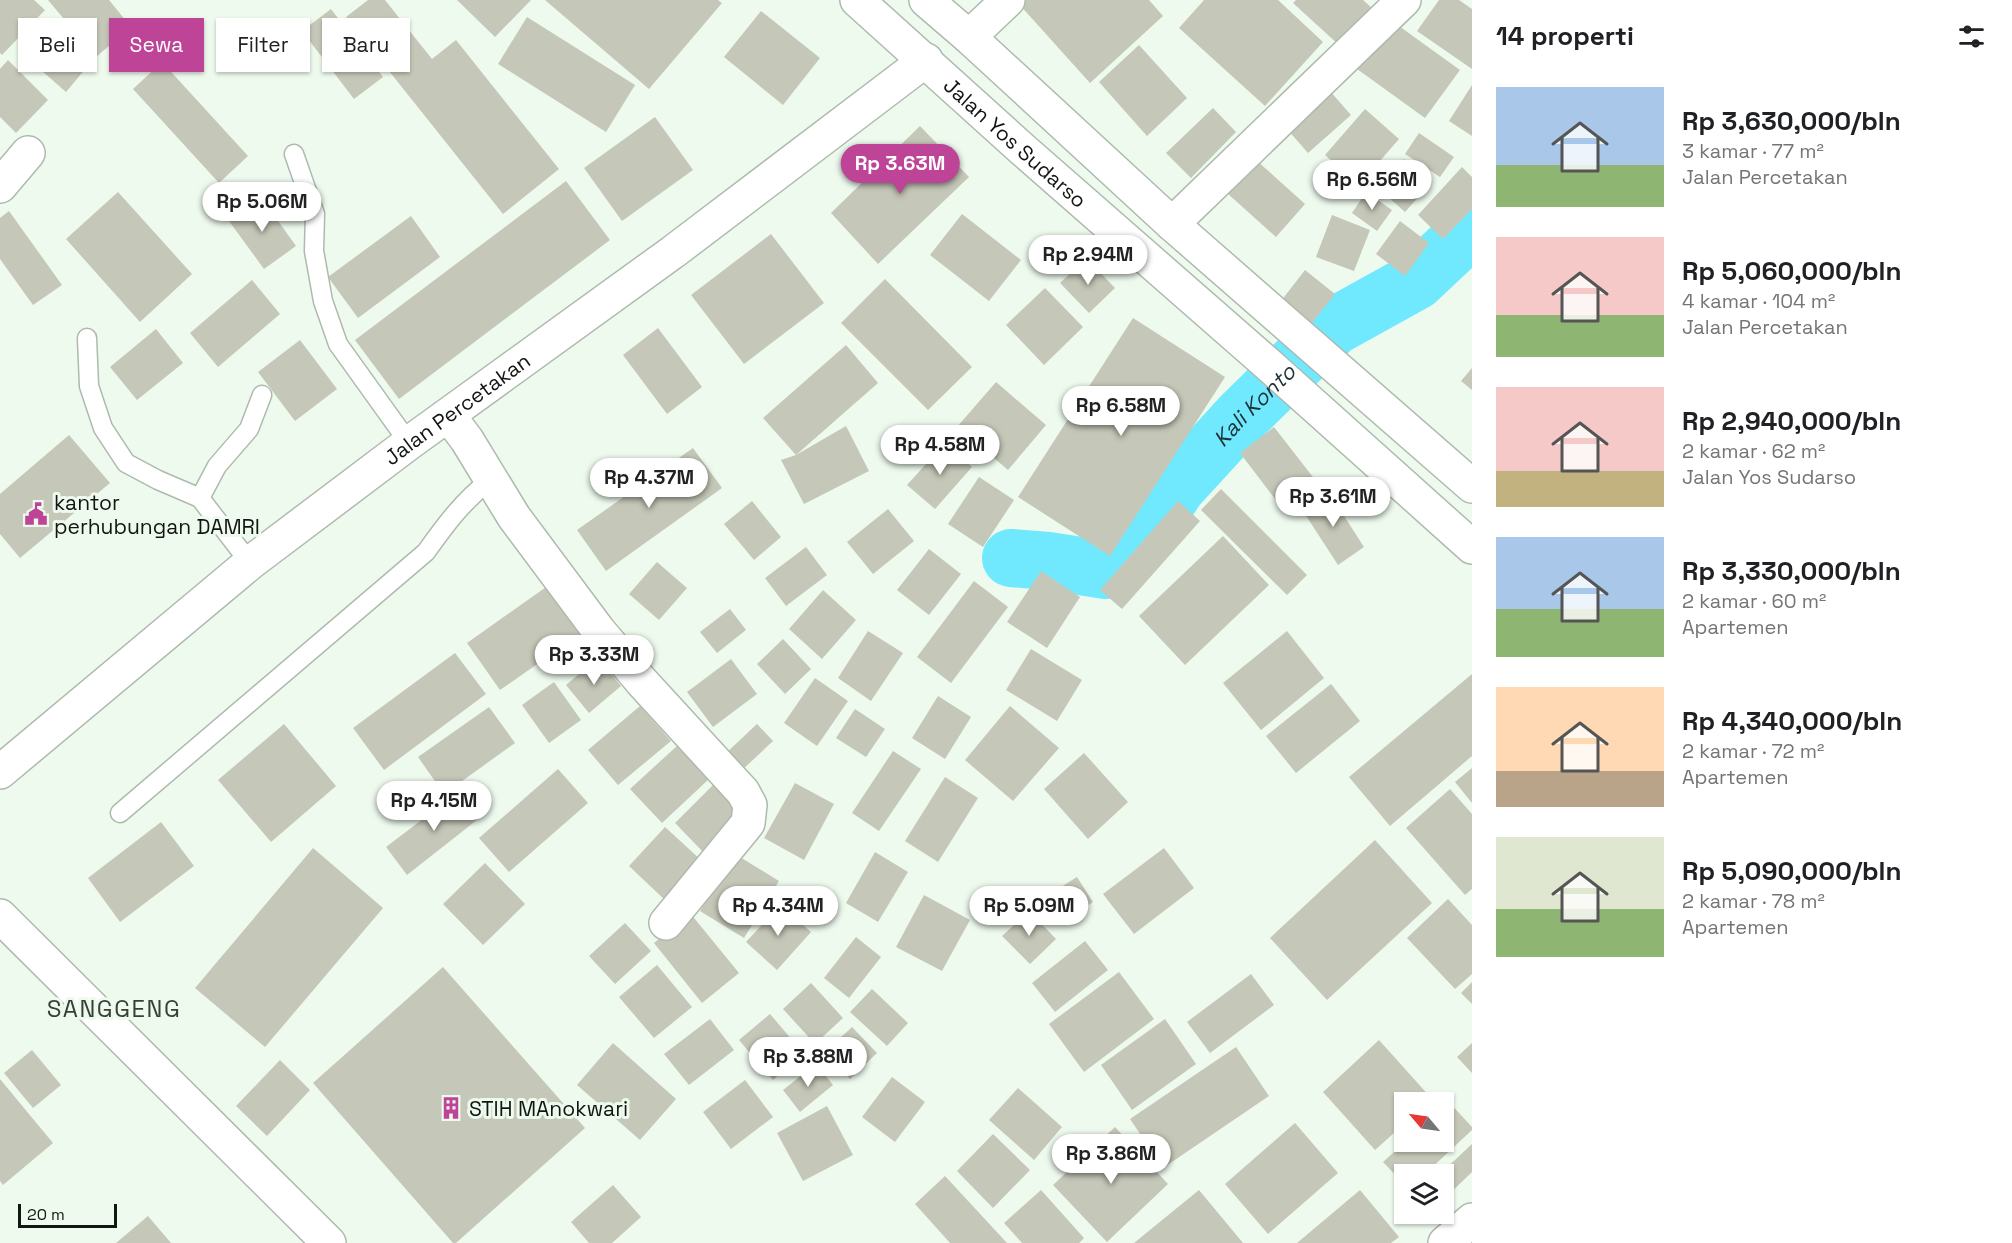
<!DOCTYPE html>
<html lang="id">
<meta charset="utf-8">
<style>
:root{--surface:#fff;--page:#f6f6f6;--text:#202124;--muted:#757577;--accent:#be4497}
body{margin:0;font-family:"Space Grotesk",sans-serif;background:var(--page);color:var(--text);height:100vh;display:flex;flex-direction:column;font-size:22px;white-space:nowrap}
*{box-sizing:border-box;margin:0}
p{font-size:20px;color:var(--muted)}
.icon{flex:none;width:33px;height:33px;fill:none;stroke:currentColor;stroke-width:2;stroke-linecap:round;stroke-linejoin:round}
.map{position:relative;flex:1;overflow:hidden}
.panel{display:flex;flex-direction:column;background:var(--surface);width:540px}
.panel>*{flex:none}
.top-card{position:absolute;left:18px;top:18px;width:570px;height:54px;display:flex;gap:12px}
.needle{width:39px;rotate:299deg}
.tools{position:absolute;left:1394px;top:1092px;display:grid;gap:12px}
.tools a{display:grid;place-items:center;width:60px;height:60px;border-radius:0px;background:var(--surface);box-shadow:0 2px 4px #0004;font-size:30px}
.scale{position:absolute;left:18px;bottom:15px;width:99px;box-sizing:border-box;padding-left:6px;border:3px solid #121612;border-top:0;font-size:16px;line-height:21px;white-space:nowrap;color:#121612;-webkit-text-stroke:4px #eefaee;paint-order:stroke}
.price{position:absolute;translate:-50% -51px;padding:0 14px;border-radius:21px;background:#fff;color:#222;font-size:20px;line-height:39px;filter:drop-shadow(0 2px 3px #0008)}
.price::after{content:'';position:absolute;left:50%;top:36px;width:18px;height:14px;margin-left:-9px;background:inherit;clip-path:polygon(0 0,100% 0,50% 100%)}
.price.selected{background:var(--accent);color:#fff}
ul{padding:0;list-style:none}
li{display:flex;align-items:center;gap:18px;height:150px;padding:0 24px}
li span{display:grid;place-items:center;flex:none;width:168px;height:120px;border-radius:0px;color:#555}
li>.icon{margin-inline-start:auto}
span .icon{width:72px;height:72px;fill:#fffc;stroke-width:1}
li b{font-size:26px}
h2{display:flex;justify-content:space-between;align-items:center;height:72px;padding:0 24px;font-size:26px}
.chip{padding:0 21px;border-radius:0px;background:var(--surface);box-shadow:0 2px 4px #0004;font-size:21px;line-height:54px}
.chip.selected{background:var(--accent);color:#fff}
main{display:flex;flex:1;min-height:0}
.map>svg:first-child{display:block}
.lines{fill:none;stroke-linecap:round;stroke-linejoin:round}
.river{stroke:#70e9fe;stroke-width:58}
.building{fill:#c5c7b8}
.service-casing{stroke:#afbaaf;stroke-width:21}
.minor-casing{stroke:#afbaaf;stroke-width:36}
.tertiary-casing{stroke:#afbaaf;stroke-width:36}
.trunk-casing{stroke:#afbaaf;stroke-width:36}
.service{stroke:#fff;stroke-width:18}
.minor{stroke:#fff;stroke-width:33}
.tertiary{stroke:#fff;stroke-width:33}
.trunk{stroke:#fff;stroke-width:33}
.labels{text-anchor:middle;dominant-baseline:central;stroke-width:6;stroke-linejoin:round;paint-order:stroke}
.street-label{font-size:21px;fill:#121612;stroke:#eefaee}
.poi-label{font-size:21px;fill:#121612;stroke:#eefaee;text-anchor:start}
.water-label{font-size:22px;font-style:italic;fill:#1d3236;stroke:#eefaee}
.quarter-label{font-size:24px;letter-spacing:1.5px;fill:#374037;stroke:#eefaee}
</style>
<main>
<div class="map">
<svg width="1472" height="1243" viewBox="0 0 1472 1243">
<rect width="100%" height="100%" fill="#eefaee"/>
<g class="lines">
<path class="river" id="s1" d="M 1011,558 L 1048,561 L 1106,570 L 1158,516 L 1176,488 L 1241,417 L 1333,327 L 1416,281 L 1472,228"/>
</g>
<path class="building" d="M 0,0 L 34,0 L 45,10 L 2,55 L 0,53 Z
M 48,0 L 109,0 L 131,27 L 96,57 Z
M 368,0 L 385,0 L 432,59 L 456,40 L 559,169 L 503,214 L 346,17 Z
M 457,0 L 531,0 L 495,37 Z
M 545,0 L 718,0 L 722,3 L 649,89 Z
M 1021,0 L 1149,0 L 1163,16 L 1090,83 L 1018,3 Z
M 1204,0 L 1278,0 L 1323,42 L 1265,106 L 1179,28 Z
M 1296,0 L 1363,0 L 1373,9 L 1340,46 L 1293,3 Z
M 1439,0 L 1459,0 L 1472,9 L 1472,69 L 1417,31 Z
M 331,9 L 383,77 L 354,99 L 302,31 Z
M 761,11 L 820,58 L 783,105 L 724,57 Z
M 527,17 L 635,85 L 606,132 L 498,64 Z
M 1392,21 L 1460,70 L 1425,118 L 1357,69 Z
M 1139,45 L 1187,98 L 1147,136 L 1099,82 Z
M 63,46 L 87,67 L 66,92 L 42,71 Z
M 8,60 L 48,100 L 16,133 L 0,117 L 0,69 Z
M 162,62 L 248,156 L 219,183 L 133,89 Z
M 1472,85 L 1472,136 L 1449,121 Z
M 1330,91 L 1351,115 L 1308,153 L 1287,129 Z
M 1213,108 L 1236,132 L 1191,178 L 1166,153 Z
M 1365,109 L 1399,139 L 1359,185 L 1325,155 Z
M 655,117 L 693,170 L 622,221 L 584,168 Z
M 920,126 L 969,177 L 878,264 L 831,213 Z
M 1419,133 L 1454,157 L 1440,177 L 1405,154 Z
M 1404,159 L 1431,183 L 1405,212 L 1378,188 Z
M 1256,160 L 1305,204 L 1276,237 L 1227,193 Z
M 1462,167 L 1472,177 L 1472,209 L 1443,239 L 1418,215 Z
M 566,181 L 610,240 L 399,399 L 355,340 Z
M 118,192 L 192,274 L 140,322 L 66,239 Z
M 1366,192 L 1392,210 L 1377,231 L 1352,213 Z
M 261,197 L 296,246 L 264,269 L 229,221 Z
M 9,211 L 62,285 L 33,305 L 0,259 L 0,218 Z
M 962,214 L 1021,260 L 989,301 L 930,255 Z
M 1332,215 L 1370,230 L 1354,271 L 1316,257 Z
M 411,216 L 440,257 L 358,318 L 328,277 Z
M 1400,221 L 1429,243 L 1405,276 L 1376,254 Z
M 771,234 L 824,303 L 744,364 L 691,295 Z
M 1086,258 L 1115,288 L 1089,313 L 1060,283 Z
M 1305,270 L 1335,294 L 1311,324 L 1281,301 Z
M 885,279 L 972,367 L 928,410 L 841,323 Z
M 252,280 L 280,314 L 218,367 L 190,333 Z
M 1045,288 L 1083,327 L 1044,365 L 1006,325 Z
M 1133,318 L 1225,377 L 1110,556 L 1018,497 Z
M 658,328 L 702,387 L 667,414 L 623,355 Z
M 156,329 L 183,363 L 137,400 L 110,367 Z
M 300,340 L 337,389 L 295,421 L 258,372 Z
M 846,345 L 878,383 L 796,455 L 846,426 L 869,471 L 804,504 L 781,460 L 796,455 L 763,418 Z
M 1472,368 L 1472,390 L 1461,381 Z
M 996,382 L 1046,425 L 1008,470 L 957,427 Z
M 1274,427 L 1316,481 L 1282,508 L 1240,453 Z
M 69,435 L 110,483 L 20,558 L 0,534 L 0,494 Z
M 945,443 L 972,467 L 935,509 L 907,485 Z
M 693,448 L 722,488 L 606,571 L 577,530 Z
M 979,477 L 1014,500 L 983,547 L 948,524 Z
M 1221,489 L 1307,575 L 1287,595 L 1201,510 Z
M 1328,491 L 1364,547 L 1338,565 L 1301,508 Z
M 752,501 L 781,537 L 754,560 L 724,524 Z
M 1178,501 L 1200,521 L 1122,609 L 1100,590 Z
M 888,509 L 914,541 L 873,574 L 847,542 Z
M 1223,536 L 1269,585 L 1185,665 L 1139,616 Z
M 806,547 L 827,575 L 786,606 L 765,578 Z
M 929,549 L 961,574 L 929,615 L 897,590 Z
M 657,562 L 687,588 L 659,620 L 629,594 Z
M 1041,571 L 1080,597 L 1047,648 L 1007,622 Z
M 974,581 L 1008,607 L 951,683 L 917,657 Z
M 549,585 L 583,632 L 500,690 L 467,643 Z
M 823,590 L 856,620 L 822,659 L 789,629 Z
M 730,609 L 746,630 L 717,653 L 700,632 Z
M 868,631 L 903,653 L 871,701 L 838,678 Z
M 1287,631 L 1324,678 L 1261,730 L 1223,683 Z
M 783,639 L 811,669 L 785,694 L 757,664 Z
M 1031,649 L 1082,680 L 1057,721 L 1006,690 Z
M 455,653 L 486,694 L 384,770 L 353,728 Z
M 598,658 L 621,686 L 589,713 L 566,685 Z
M 731,659 L 757,694 L 713,727 L 687,692 Z
M 1472,674 L 1472,756 L 1390,826 L 1349,777 Z
M 815,678 L 848,701 L 817,746 L 784,723 Z
M 554,682 L 581,720 L 549,743 L 522,705 Z
M 1331,684 L 1360,721 L 1296,773 L 1266,736 Z
M 938,696 L 971,717 L 945,759 L 912,738 Z
M 640,706 L 671,741 L 618,785 L 588,750 Z
M 1010,706 L 1059,748 L 1013,801 L 965,760 Z
M 489,707 L 515,743 L 444,794 L 418,757 Z
M 855,709 L 885,729 L 866,757 L 836,738 Z
M 284,724 L 336,786 L 271,842 L 218,780 Z
M 757,724 L 773,741 L 740,772 L 724,755 Z
M 678,745 L 709,779 L 662,823 L 630,789 Z
M 893,751 L 921,769 L 879,831 L 852,813 Z
M 1084,753 L 1128,802 L 1088,839 L 1044,789 Z
M 1472,768 L 1472,803 L 1455,782 Z
M 558,769 L 588,803 L 509,872 L 479,838 Z
M 945,777 L 978,798 L 938,862 L 905,841 Z
M 795,783 L 834,804 L 804,860 L 764,838 Z
M 714,784 L 746,816 L 706,855 L 675,823 Z
M 1450,789 L 1472,814 L 1472,889 L 1465,895 L 1406,828 Z
M 461,790 L 482,816 L 407,875 L 386,847 Z
M 161,822 L 194,866 L 120,922 L 88,878 Z
M 665,827 L 702,861 L 666,901 L 629,866 Z
M 1375,840 L 1432,903 L 1327,1000 L 1270,938 Z
M 313,848 L 383,908 L 265,1047 L 195,988 Z
M 1164,848 L 1194,888 L 1134,934 L 1103,894 Z
M 875,852 L 908,872 L 878,922 L 846,903 Z
M 735,854 L 779,881 L 744,938 L 700,911 Z
M 485,863 L 525,904 L 483,945 L 443,904 Z
M 1077,877 L 1093,902 L 1067,920 L 1050,894 Z
M 924,895 L 970,920 L 942,971 L 896,947 Z
M 1448,899 L 1472,925 L 1472,974 L 1455,989 L 1407,938 Z
M 780,905 L 811,932 L 777,970 L 746,942 Z
M 1029,911 L 1056,939 L 1030,964 L 1002,936 Z
M 690,913 L 739,973 L 702,1003 L 654,943 Z
M 625,923 L 651,951 L 615,984 L 589,956 Z
M 856,937 L 881,957 L 849,998 L 824,978 Z
M 1085,941 L 1108,970 L 1055,1012 L 1032,983 Z
M 657,965 L 692,1007 L 654,1038 L 619,997 Z
M 443,967 L 585,1128 L 456,1243 L 453,1243 L 313,1083 Z
M 1119,972 L 1154,1019 L 1084,1072 L 1049,1024 Z
M 1251,974 L 1274,1005 L 1210,1053 L 1187,1022 Z
M 1472,982 L 1472,1004 L 1461,993 Z
M 811,983 L 843,1018 L 815,1044 L 783,1009 Z
M 872,989 L 908,1023 L 887,1046 L 850,1012 Z
M 770,1014 L 804,1054 L 773,1080 L 739,1040 Z
M 710,1019 L 734,1050 L 689,1085 L 664,1054 Z
M 1165,1019 L 1196,1064 L 1132,1110 L 1101,1065 Z
M 852,1027 L 877,1053 L 850,1079 L 824,1053 Z
M 1379,1040 L 1432,1099 L 1428,1102 L 1404,1102 L 1404,1124 L 1375,1150 L 1323,1092 Z
M 613,1043 L 676,1099 L 640,1140 L 577,1085 Z
M 1472,1043 L 1472,1073 L 1457,1057 Z
M 1236,1047 L 1269,1096 L 1163,1168 L 1130,1119 Z
M 32,1050 L 61,1085 L 33,1108 L 4,1073 Z
M 280,1060 L 310,1090 L 267,1136 L 236,1106 Z
M 816,1064 L 833,1085 L 800,1112 L 783,1090 Z
M 892,1077 L 925,1102 L 895,1142 L 862,1117 Z
M 0,1079 L 53,1143 L 3,1185 L 0,1181 Z
M 745,1080 L 773,1117 L 731,1149 L 703,1112 Z
M 1018,1088 L 1062,1127 L 1034,1160 L 989,1120 Z
M 1448,1101 L 1472,1127 L 1472,1130 L 1425,1174 L 1404,1174 L 1404,1184 L 1383,1162 L 1405,1142 L 1443,1142 L 1443,1106 Z
M 827,1106 L 853,1155 L 803,1181 L 777,1133 Z
M 1295,1123 L 1338,1173 L 1268,1234 L 1225,1184 Z
M 1115,1127 L 1168,1184 L 1107,1242 L 1053,1185 Z
M 993,1134 L 1030,1170 L 993,1208 L 957,1171 Z
M 1472,1144 L 1472,1172 L 1443,1200 L 1443,1174 L 1440,1174 Z
M 945,1176 L 1007,1243 L 950,1243 L 915,1204 Z
M 613,1185 L 641,1217 L 612,1243 L 589,1243 L 571,1222 Z
M 1041,1190 L 1084,1238 L 1079,1243 L 1022,1243 L 1004,1223 Z
M 1199,1190 L 1243,1243 L 1134,1243 Z
M 1360,1190 L 1399,1237 L 1391,1243 L 1297,1243 Z
M 148,1216 L 171,1243 L 116,1243 Z"/>
<g class="lines">
<g class="service-casing">
<path id="service" d="M 294,154 L 315,214 L 314,251 L 323,301 L 338,344 L 409,443
M 87,338 L 89,386 L 103,428 L 126,463 L 158,480 L 200,498 L 250,563
M 200,498 L 217,466 L 249,429 L 262,395
M 120,813 L 426,552 C 446,524 463,501 491,479"/>
</g>
<g class="minor-casing">
<path id="minor" d="M 969,37 L 1008,0
M 0,186 L 28,153
M 1172,224 L 1404,0
M 449,416 L 467,440 L 514,517 L 599,631 L 642,682 L 743,792 L 750,805 L 748,823 L 666,923
M 0,916 L 329,1243
M 1445,1243 L 1472,1220"/>
</g>
<g class="tertiary-casing">
<g id="tertiary">
<path id="s2" d="M 0,772 L 250,563 L 409,443 L 673,252 L 926,60"/>
</g>
</g>
<g class="trunk-casing">
<g id="trunk">
<path id="s3" d="M 857,0 L 1021,148 L 1270,366 L 1472,547"/>
<path d="M 926,0 L 969,37 L 1172,224 L 1472,486"/>
</g>
</g>
<use href="#service" class="service"/>
<use href="#minor" class="minor"/>
<use href="#tertiary" class="tertiary"/>
<use href="#trunk" class="trunk"/>
</g>
<defs>
<g id="civic-bare" transform="scale(1.8)"><path d="M-.6-6.5H3V-4.5H.6V-3L4-1V1h2V6H-6V1h2V-1L-.6-3ZM-1.2 2.5V6h2.4V2.5Z" fill="#be4497" stroke="#eefaee" stroke-width="2.5" paint-order="stroke"/></g>
<g id="building-bare" transform="scale(1.8)"><path d="M-4-6H4V6H1V3H-1V6H-4ZM-2.5-4.3h1.7v1.8h-1.7ZM.8-4.3h1.7v1.8H.8ZM-2.5-1h1.7V.8h-1.7ZM.8-1h1.7V.8H.8Z" fill="#be4497" stroke="#eefaee" stroke-width="2.5" paint-order="stroke"/></g>
</defs>
<g fill-rule="evenodd">
<use href="#civic-bare" x="36" y="514"/>
<use href="#building-bare" x="451" y="1108"/>
</g>
<g class="labels">
<g class="street-label">
<text stroke="none"><textPath href="#s3" startOffset="213">Jalan Yos Sudarso</textPath></text>
<text stroke="none"><textPath href="#s2" startOffset="584">Jalan Percetakan</textPath></text>
</g>
<g class="poi-label">
<text x="54" y="502">kantor<tspan x="54" dy="24">perhubungan DAMRI</tspan></text>
<text x="469" y="1108">STIH MAnokwari</text>
</g>
<g class="water-label">
<text stroke="none"><textPath href="#s1" startOffset="318">Kali Konto</textPath></text>
</g>
<g class="quarter-label">
<text x="114" y="1008">SANGGENG</text>
</g>
</g>
</svg>
<div class="tools">
<a><svg class="needle" viewBox="-14 -14 28 28"><path d="M0-13l5 13h-10z" fill="#e53935"/><path d="M0 13l5-13h-10z" fill="#757577"/></svg></a>
<a><svg class="icon" aria-label="layers" viewBox="0 0 24 24"><path d="M12 4l9 5-9 5-9-5zM3 14l9 5 9-5"/></svg></a>
</div>
<div class="scale">20 m</div>
<b class="price selected" style="left:900px;top:195px">Rp 3.63M</b>
<b class="price" style="left:1372px;top:211px">Rp 6.56M</b>
<b class="price" style="left:262px;top:233px">Rp 5.06M</b>
<b class="price" style="left:1088px;top:286px">Rp 2.94M</b>
<b class="price" style="left:1121px;top:437px">Rp 6.58M</b>
<b class="price" style="left:940px;top:476px">Rp 4.58M</b>
<b class="price" style="left:649px;top:509px">Rp 4.37M</b>
<b class="price" style="left:1333px;top:528px">Rp 3.61M</b>
<b class="price" style="left:594px;top:686px">Rp 3.33M</b>
<b class="price" style="left:434px;top:832px">Rp 4.15M</b>
<b class="price" style="left:778px;top:937px">Rp 4.34M</b>
<b class="price" style="left:1029px;top:937px">Rp 5.09M</b>
<b class="price" style="left:808px;top:1088px">Rp 3.88M</b>
<b class="price" style="left:1111px;top:1185px">Rp 3.86M</b>
<div class="top-card">
<a class="chip">Beli</a>
<a class="chip selected">Sewa</a>
<a class="chip">Filter</a>
<a class="chip">Baru</a>
</div>
</div>
<section class="panel">
<h2>14 properti<svg class="icon" aria-label="filters" viewBox="0 0 24 24"><path d="M4 7h16M4 17h16"/><circle cx="9" cy="7" r="2"/><circle cx="15" cy="17" r="2"/></svg></h2>
<ul>
<li><span style="background:linear-gradient(#a9c7e8 65%,#8fb573 0)"><svg class="icon" aria-label="home" viewBox="0 0 24 24"><path d="M3 11l9-7 9 7M6 9v11h12V9"/></svg></span><div><b>Rp 3,630,000/bln</b><p>3 kamar · 77 m²</p><p>Jalan Percetakan</p></div></li>
<li><span style="background:linear-gradient(#f6c9c9 65%,#8fb573 0)"><svg class="icon" aria-label="home" viewBox="0 0 24 24"><path d="M3 11l9-7 9 7M6 9v11h12V9"/></svg></span><div><b>Rp 5,060,000/bln</b><p>4 kamar · 104 m²</p><p>Jalan Percetakan</p></div></li>
<li><span style="background:linear-gradient(#f6c9c9 70%,#c2b280 0)"><svg class="icon" aria-label="home" viewBox="0 0 24 24"><path d="M3 11l9-7 9 7M6 9v11h12V9"/></svg></span><div><b>Rp 2,940,000/bln</b><p>2 kamar · 62 m²</p><p>Jalan Yos Sudarso</p></div></li>
<li><span style="background:linear-gradient(#a9c7e8 60%,#8fb573 0)"><svg class="icon" aria-label="home" viewBox="0 0 24 24"><path d="M3 11l9-7 9 7M6 9v11h12V9"/></svg></span><div><b>Rp 3,330,000/bln</b><p>2 kamar · 60 m²</p><p>Apartemen</p></div></li>
<li><span style="background:linear-gradient(#ffd9b3 70%,#b9a48a 0)"><svg class="icon" aria-label="home" viewBox="0 0 24 24"><path d="M3 11l9-7 9 7M6 9v11h12V9"/></svg></span><div><b>Rp 4,340,000/bln</b><p>2 kamar · 72 m²</p><p>Apartemen</p></div></li>
<li><span style="background:linear-gradient(#dfe7d0 60%,#8fb573 0)"><svg class="icon" aria-label="home" viewBox="0 0 24 24"><path d="M3 11l9-7 9 7M6 9v11h12V9"/></svg></span><div><b>Rp 5,090,000/bln</b><p>2 kamar · 78 m²</p><p>Apartemen</p></div></li>
</ul>
</section>
</main>
